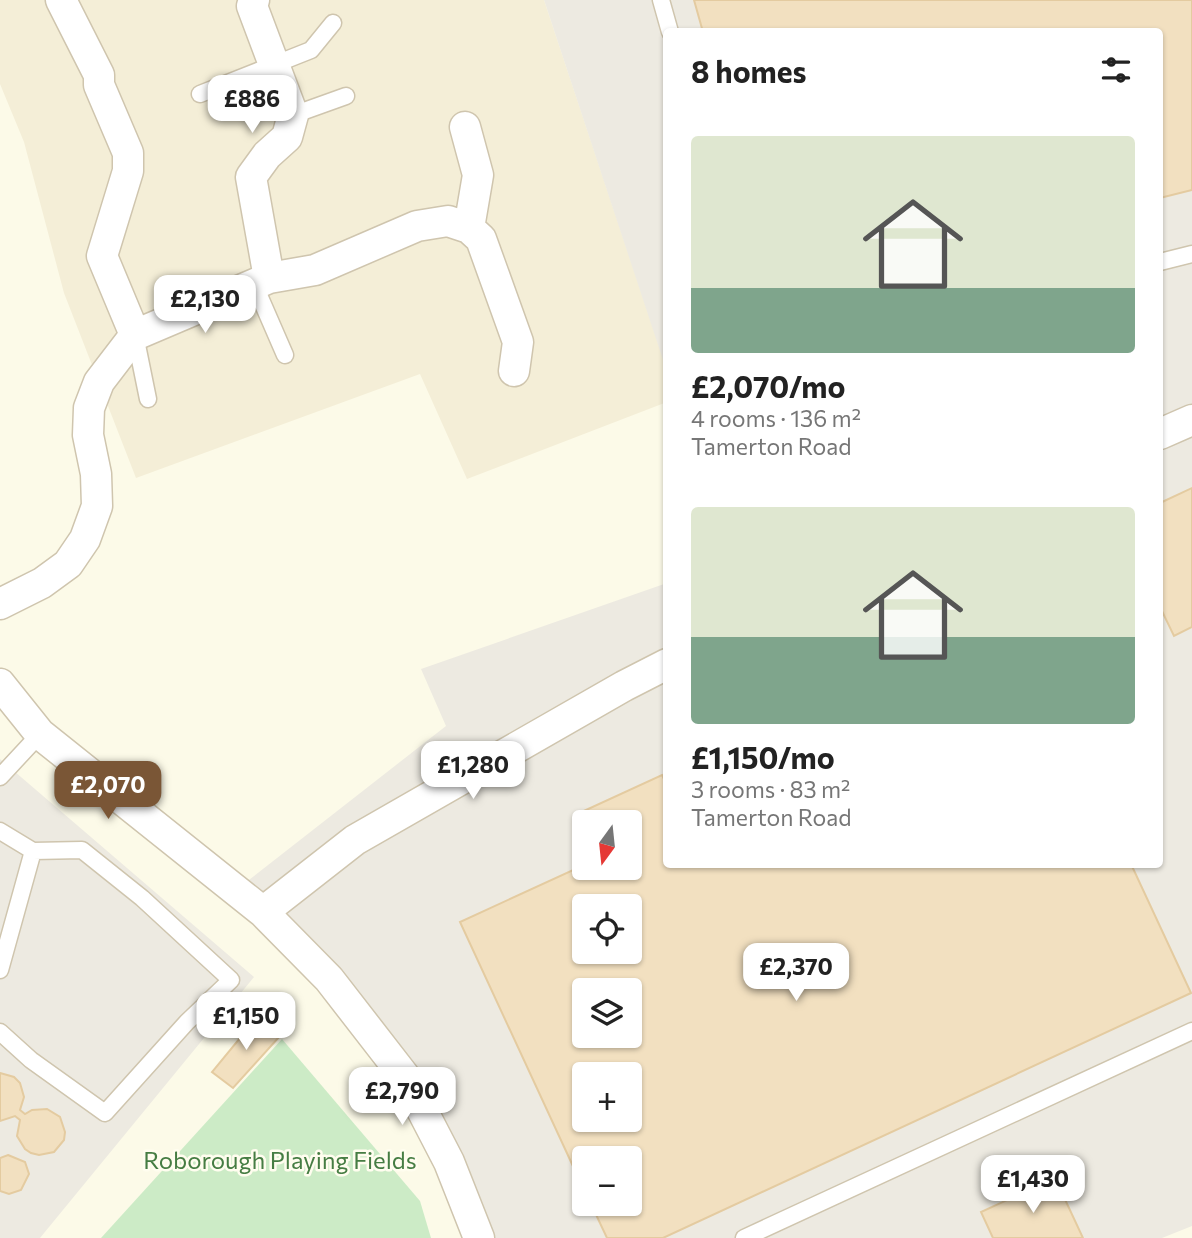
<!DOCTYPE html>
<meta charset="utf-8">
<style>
:root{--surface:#fff;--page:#f2f2f2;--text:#222;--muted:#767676;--accent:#7a5636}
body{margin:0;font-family:Commissioner,sans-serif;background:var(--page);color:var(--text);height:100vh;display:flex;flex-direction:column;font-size:26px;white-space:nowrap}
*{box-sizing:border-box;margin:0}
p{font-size:23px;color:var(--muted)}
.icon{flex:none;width:38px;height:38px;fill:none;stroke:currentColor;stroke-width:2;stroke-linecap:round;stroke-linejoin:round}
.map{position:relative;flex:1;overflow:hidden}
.sheet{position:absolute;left:663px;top:28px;width:500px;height:840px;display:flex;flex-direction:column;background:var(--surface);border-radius:7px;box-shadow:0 2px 5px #0004}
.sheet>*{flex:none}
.needle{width:46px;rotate:195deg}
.controls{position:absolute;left:572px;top:810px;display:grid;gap:14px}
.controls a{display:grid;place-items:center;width:70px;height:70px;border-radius:7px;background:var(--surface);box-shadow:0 2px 5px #0004;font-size:35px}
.price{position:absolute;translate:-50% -60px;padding:0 16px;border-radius:14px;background:#fff;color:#222;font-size:23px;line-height:46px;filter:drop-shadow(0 2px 4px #0008)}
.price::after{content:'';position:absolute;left:50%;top:42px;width:21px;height:16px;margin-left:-10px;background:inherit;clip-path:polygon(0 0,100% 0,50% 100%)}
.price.on{background:var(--accent);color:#fff}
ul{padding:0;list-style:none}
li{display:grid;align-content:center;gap:14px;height:371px;padding:0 28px}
li span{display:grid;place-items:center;height:217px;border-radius:7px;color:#555}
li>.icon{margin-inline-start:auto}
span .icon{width:126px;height:126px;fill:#fffc;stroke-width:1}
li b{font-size:30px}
h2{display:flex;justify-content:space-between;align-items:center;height:84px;padding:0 28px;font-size:30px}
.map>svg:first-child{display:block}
.residential{fill:#f4eed7}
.industrial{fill:#edeae1;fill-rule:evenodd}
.green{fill:#ccebc6}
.building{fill:#f2e0c0;stroke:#e4cba0;stroke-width:2;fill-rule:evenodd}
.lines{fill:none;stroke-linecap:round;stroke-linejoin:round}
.service-casing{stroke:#cfc5ae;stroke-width:19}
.minor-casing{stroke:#cfc5ae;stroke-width:33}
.service{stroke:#fff;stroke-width:16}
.minor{stroke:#fff;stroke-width:30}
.labels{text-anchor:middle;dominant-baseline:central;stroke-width:5;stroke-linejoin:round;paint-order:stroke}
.park-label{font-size:24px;fill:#467d43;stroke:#fffdef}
</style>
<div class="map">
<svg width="1192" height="1238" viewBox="0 0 1192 1238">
<rect width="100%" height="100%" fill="#fcfae8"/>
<path class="residential" d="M 0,0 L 544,0 L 667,370 L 667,402 L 467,479 L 420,374 L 136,478 L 64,293 L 24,142 L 0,84 Z"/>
<path class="industrial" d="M 544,0 L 1192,0 L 1192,1226 L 1162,1238 L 474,1238 L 370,1032 L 236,890 L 446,726 L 421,669 L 667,583 L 667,864 L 1160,864 L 1160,32 L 667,32 L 667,372 ZM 584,822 L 630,822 L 630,868 L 584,868 ZM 584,906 L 630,906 L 630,952 L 584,952 ZM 584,990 L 630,990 L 630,1036 L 584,1036 ZM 584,1074 L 630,1074 L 630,1120 L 584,1120 ZM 584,1158 L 630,1158 L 630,1204 L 584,1204 Z
M 0,759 L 254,977 L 40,1238 L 0,1238 Z"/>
<path class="green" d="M 282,1039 L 420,1201 L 431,1238 L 101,1238 Z"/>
<path class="building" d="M 694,0 L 1192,0 L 1192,190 L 1160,198 L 1160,32 L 703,32 Z
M 1192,488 L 1192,627 L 1174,636 L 1160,607 L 1160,503 Z
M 662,775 L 667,785 L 667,864 L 1131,864 L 1191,993 L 663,1238 L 607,1238 L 591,1204 L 630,1204 L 630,1158 L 584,1158 L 584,1190 L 460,922 L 584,865 L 584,868 L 630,868 L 630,822 L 584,822 L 584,834 L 575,815 ZM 584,906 L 630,906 L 630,952 L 584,952 ZM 584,990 L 630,990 L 630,1036 L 584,1036 ZM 584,1074 L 630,1074 L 630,1120 L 584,1120 Z
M 259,1015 L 280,1036 L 233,1088 L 212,1072 Z
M 0,1073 L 14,1077 L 20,1083 L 24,1097 L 20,1110 L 25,1114 L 32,1110 L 47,1109 L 60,1117 L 65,1132 L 64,1140 L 54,1152 L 39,1155 L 31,1153 L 25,1149 L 17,1136 L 20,1120 L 15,1116 L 0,1121 Z
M 8,1155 L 25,1162 L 29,1174 L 21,1190 L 9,1194 L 0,1191 L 0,1158 Z
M 1055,1178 L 1083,1238 L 993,1238 L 981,1212 Z"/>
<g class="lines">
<g class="service-casing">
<path id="service" d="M 661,0 L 670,32
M 200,94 L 311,50 L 333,23
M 293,115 L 346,96
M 1160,262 L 1192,254
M 255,286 L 285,355
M 135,335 L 148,399
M 0,777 L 40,734
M 0,831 L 33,851 L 0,970
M 0,1032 L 31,1060 L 105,1113 L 187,1022 L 231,980 L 142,898 L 82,850 L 33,851
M 744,1238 L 1192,1031"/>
</g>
<g class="minor-casing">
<path id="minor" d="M 61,0 L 99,75 L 99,85 L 128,153 L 128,171 L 102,256 L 135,335
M 254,0 L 252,6 L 293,115 L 287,137 L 267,155 L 251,177 L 269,278
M 465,127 L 478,175 L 469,228
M 1160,434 L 1192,420
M 0,604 L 42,583 L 68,564 L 85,539 L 97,506 L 96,474 L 88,435 L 89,408 L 99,382 L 135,335 L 269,278 L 315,270 L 417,226 L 448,221 L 469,228 L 481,239 L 518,342 L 514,371
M 0,684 L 40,734 L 263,912 L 329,979 L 405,1077 L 449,1162 L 479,1238
M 263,912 L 355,840 L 624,686 L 667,664"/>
</g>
<use href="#service" class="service"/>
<use href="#minor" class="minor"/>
</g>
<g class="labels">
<g class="park-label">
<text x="280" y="1159">Roborough Playing Fields</text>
</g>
</g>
</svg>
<div class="controls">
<a><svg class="needle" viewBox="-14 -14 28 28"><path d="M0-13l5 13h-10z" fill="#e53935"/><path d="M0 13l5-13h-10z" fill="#767676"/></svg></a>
<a><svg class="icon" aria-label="locate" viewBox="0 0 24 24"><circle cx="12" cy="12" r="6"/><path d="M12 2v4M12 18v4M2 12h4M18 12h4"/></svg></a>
<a><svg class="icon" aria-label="layers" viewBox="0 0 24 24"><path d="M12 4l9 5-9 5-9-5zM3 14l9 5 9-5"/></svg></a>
<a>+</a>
<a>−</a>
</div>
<b class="price" style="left:252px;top:135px">£886</b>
<b class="price" style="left:205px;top:335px">£2,130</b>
<b class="price" style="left:473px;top:801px">£1,280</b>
<b class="price on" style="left:108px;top:821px">£2,070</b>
<b class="price" style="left:796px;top:1003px">£2,370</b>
<b class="price" style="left:246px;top:1052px">£1,150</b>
<b class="price" style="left:402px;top:1127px">£2,790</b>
<b class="price" style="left:1033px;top:1215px">£1,430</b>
<section class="sheet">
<h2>8 homes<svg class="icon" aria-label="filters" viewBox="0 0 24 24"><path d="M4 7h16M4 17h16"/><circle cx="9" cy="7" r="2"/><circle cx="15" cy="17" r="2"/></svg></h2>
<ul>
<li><span style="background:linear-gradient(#dfe7d0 70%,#7fa58c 0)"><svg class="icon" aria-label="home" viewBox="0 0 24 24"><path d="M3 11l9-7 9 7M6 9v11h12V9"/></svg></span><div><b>£2,070/mo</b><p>4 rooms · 136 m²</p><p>Tamerton Road</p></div></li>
<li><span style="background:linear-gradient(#dfe7d0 60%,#7fa58c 0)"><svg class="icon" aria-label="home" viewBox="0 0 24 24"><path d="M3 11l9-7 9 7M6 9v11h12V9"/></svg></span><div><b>£1,150/mo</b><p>3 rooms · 83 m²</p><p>Tamerton Road</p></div></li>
</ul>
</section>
</div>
